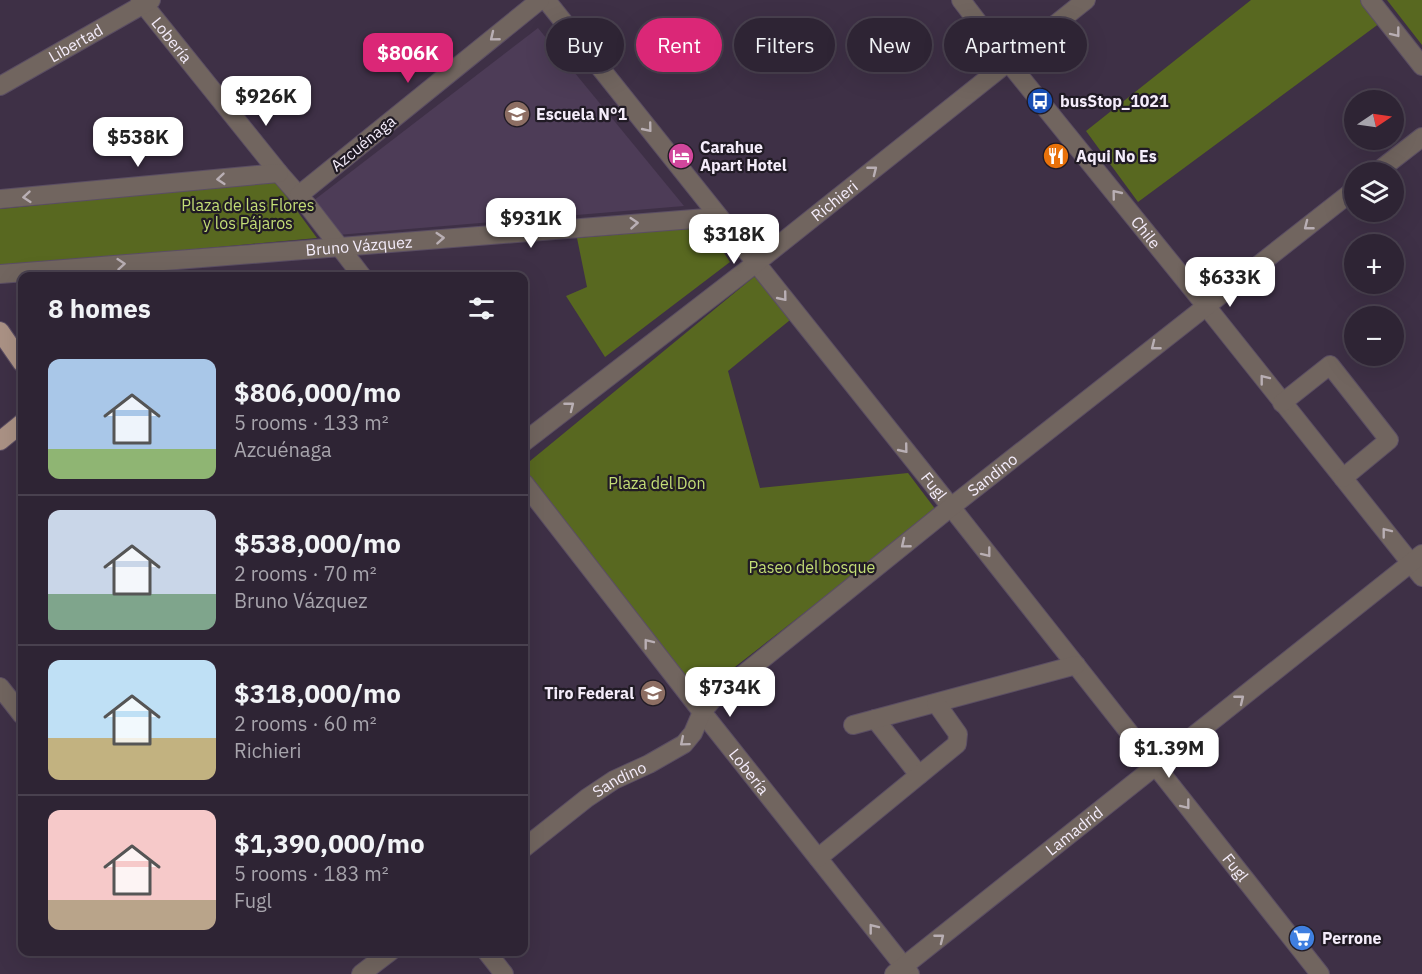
<!DOCTYPE html>
<meta charset="utf-8">
<style>
:root{--surface:#2e2434;--page:#362c3c;--text:#f1f3f6;--muted:#a7a4ac;--line:#49414f;--accent:#db2777}
body{margin:0;font-family:"IBM Plex Sans",sans-serif;background:var(--page);color:var(--text);height:100vh;display:flex;flex-direction:column;font-size:22px;white-space:nowrap}
*{box-sizing:border-box;margin:0}
p{font-size:20px;color:var(--muted)}
.icon{flex:none;width:33px;height:33px;fill:none;stroke:currentColor;stroke-width:2;stroke-linecap:round;stroke-linejoin:round}
.map{position:relative;flex:1;overflow:hidden}
.drawer{position:absolute;left:18px;top:272px;width:510px;height:684px;display:flex;flex-direction:column;background:var(--surface);border-radius:12px;box-shadow:0 6px 24px #0002,0 0 0 2px var(--line)}
.drawer>*{flex:none}
.top-card{position:absolute;left:546px;top:18px;width:570px;height:54px;display:flex;gap:12px}
.needle{width:39px;rotate:77deg}
.buttons{position:absolute;left:1344px;top:90px;display:grid;gap:12px}
.buttons a{display:grid;place-items:center;width:60px;height:60px;border-radius:50%;background:var(--surface);box-shadow:0 6px 24px #0002,0 0 0 2px var(--line);font-size:30px}
.price{position:absolute;translate:-50% -51px;padding:0 14px;border-radius:12px;background:#fff;color:#222;font-size:20px;line-height:39px;filter:drop-shadow(0 2px 3px #0008)}
.price::after{content:'';position:absolute;left:50%;top:36px;width:18px;height:14px;margin-left:-9px;background:inherit;clip-path:polygon(0 0,100% 0,50% 100%)}
.price.on{background:var(--accent);color:#fff}
ul{padding:0;list-style:none}
li{display:flex;align-items:center;gap:18px;height:150px;padding:0 30px}
li+li{border-top:2px solid var(--line)}
li span{display:grid;place-items:center;flex:none;width:168px;height:120px;border-radius:12px;color:#555}
li>.icon{margin-inline-start:auto}
span .icon{width:72px;height:72px;fill:#fffc;stroke-width:1}
li b{font-size:26px}
h2{display:flex;justify-content:space-between;align-items:center;height:72px;padding:0 30px;font-size:26px}
.pill{padding:0 21px;border-radius:27px;background:var(--surface);box-shadow:0 6px 24px #0002,0 0 0 2px var(--line);font-size:21px;line-height:54px}
.pill.on{background:var(--accent);color:#fff}
.map>svg:first-child{display:block}
.built{fill:#4d3c57}
.green{fill:#586820}
.lines{fill:none;stroke-linecap:round;stroke-linejoin:round}
.minor-casing{stroke:#5b4e63;stroke-width:20}
.major-casing{stroke:#5b4e63;stroke-width:20}
.minor{stroke:#71655f;stroke-width:18}
.major{stroke:#ab9285;stroke-width:18}
.oneway{stroke:#b9afb4}
.labels{text-anchor:middle;dominant-baseline:central;stroke-width:4.5;stroke-linejoin:round;paint-order:stroke}
.street-label{font-size:16px;fill:#f4ecfa;stroke:#211b25}
.poi-label{font-size:16px;font-weight:bold;fill:#f4ecfa;stroke:#211b25;text-anchor:start}
.park-label{font-size:16px;fill:#c3dd76;stroke:#211b25}
</style>
<div class="map">
<svg width="1422" height="974" viewBox="0 0 1422 974">
<rect width="100%" height="100%" fill="#3e3046"/>
<path class="built" d="M 538,28 L 684,206 L 337,235 L 313,201 Z"/>
<path class="green" d="M 1251,0 L 1362,0 L 1380,23 L 1138,202 L 1086,131 Z
M 1387,0 L 1422,0 L 1422,45 Z
M 275,181 L 317,238 L 0,267 L 0,209 Z
M 707,227 L 730,262 L 605,357 L 566,296 L 587,287 L 577,238 Z
M 755,276 L 790,320 L 728,371 L 760,488 L 908,473 L 936,510 L 699,695 L 524,474 L 524,466 Z"/>
<g class="lines">
<g class="minor-casing">
<g id="minor">
<path id="s1" d="M 140,0 L 279,173 L 308,206 L 362,276"/>
<path id="s2" d="M 546,0 L 951,507 L 1320,974"/>
<path id="s3" d="M 961,0 L 1009,63 L 1206,306 L 1422,577"/>
<path d="M 1370,0 L 1422,66"/>
<path id="s4" d="M 0,86 L 151,0"/>
<path d="M 1377,172 L 1422,137"/>
<path d="M 299,195 L 540,0"/>
<path d="M 0,199 L 279,173"/>
<path id="s5" d="M 0,274 L 719,217"/>
<path d="M 1282,403 L 1330,365 L 1389,440 L 1343,478"/>
<path id="s6" d="M 524,442 L 756,263 L 1086,0"/>
<path id="s7" d="M 524,483 L 702,712 L 910,974"/>
<path d="M 0,687 L 22,715"/>
<path d="M 875,719 L 919,775"/>
<path d="M 853,725 L 1076,665"/>
<path id="s8" d="M 524,848 L 587,798 L 614,780 L 649,764 L 684,744 L 693,733 L 702,712 L 713,699 L 951,507 L 1354,190"/>
<path d="M 818,858 L 957,744 L 958,734 L 936,703"/>
<path d="M 486,951 L 504,974"/>
<path d="M 361,974 L 391,951"/>
<path id="s9" d="M 894,974 L 1422,554"/>
</g>
</g>
<g class="major-casing">
<path id="major" d="M 0,331 L 22,363
M 0,441 L 22,423"/>
</g>
<use href="#minor" class="minor"/>
<use href="#major" class="major"/>
</g>
<defs><path id="oneway-chevron" d="M-2-3.5L2.5 0L-2 3.5" fill="none" stroke-width="1.6" stroke-linecap="round" stroke-linejoin="round" transform="scale(1.5)"/></defs>
<g class="oneway">
<use href="#oneway-chevron" transform="translate(1396 33) rotate(52)"/>
<use href="#oneway-chevron" transform="translate(494 37) rotate(141)"/>
<use href="#oneway-chevron" transform="translate(648 128) rotate(51)"/>
<use href="#oneway-chevron" transform="translate(873 170) rotate(-38)"/>
<use href="#oneway-chevron" transform="translate(221 179) rotate(175)"/>
<use href="#oneway-chevron" transform="translate(1116 194) rotate(-129)"/>
<use href="#oneway-chevron" transform="translate(27 197) rotate(175)"/>
<use href="#oneway-chevron" transform="translate(634 223) rotate(-4)"/>
<use href="#oneway-chevron" transform="translate(1308 226) rotate(142)"/>
<use href="#oneway-chevron" transform="translate(440 238) rotate(-4)"/>
<use href="#oneway-chevron" transform="translate(121 264) rotate(-5)"/>
<use href="#oneway-chevron" transform="translate(783 297) rotate(51)"/>
<use href="#oneway-chevron" transform="translate(1155 346) rotate(142)"/>
<use href="#oneway-chevron" transform="translate(1264 379) rotate(-128)"/>
<use href="#oneway-chevron" transform="translate(570 406) rotate(-38)"/>
<use href="#oneway-chevron" transform="translate(904 449) rotate(51)"/>
<use href="#oneway-chevron" transform="translate(1386 532) rotate(-128)"/>
<use href="#oneway-chevron" transform="translate(905 544) rotate(141)"/>
<use href="#oneway-chevron" transform="translate(987 553) rotate(52)"/>
<use href="#oneway-chevron" transform="translate(648 643) rotate(-128)"/>
<use href="#oneway-chevron" transform="translate(1240 699) rotate(-39)"/>
<use href="#oneway-chevron" transform="translate(684 742) rotate(140)"/>
<use href="#oneway-chevron" transform="translate(1186 805) rotate(52)"/>
<use href="#oneway-chevron" transform="translate(873 928) rotate(-128)"/>
<use href="#oneway-chevron" transform="translate(940 938) rotate(-38)"/>
</g>
<defs>
<g id="bus-disc" transform="scale(1.35)"><circle r="9.5" fill="#1a4fb4" stroke="#211b25"/><path d="M-5-6H5V4H4V6H2V4H-2V6H-4V4H-5ZM-3.5-4V0h7V-4ZM-3.5 1.2v1.5H-2V1.2ZM2 1.2v1.5H3.5V1.2Z" fill="#fff"/></g>
<g id="school-disc" transform="scale(1.35)"><circle r="9.5" fill="#8d6e63" stroke="#211b25"/><path d="M0-5L7-2L0 1L-7-2ZM-4 1L0 2.5L4 1V4Q0 6-4 4Z" fill="#fff"/></g>
<g id="hotel-disc" transform="scale(1.35)"><circle r="9.5" fill="#d1479c" stroke="#211b25"/><path d="M-6-4.5h1.5V1H6V5H4.5V3h-9V5H-6ZM-4 0a1.8 1.8 0 1 1 3.6 0ZM.5 0V-2.5h3Q6-2.5 6 0Z" fill="#fff"/></g>
<g id="restaurant-disc" transform="scale(1.35)"><circle r="9.5" fill="#e8710a" stroke="#211b25"/><path d="M-5-6h1v4h1v-4h1v4h1v-4h1v5L-1.5 .5V6h-2V.5L-5-1ZM5-6V6H3V1.5H1.5Q1.5-4 5-6Z" fill="#fff"/></g>
<g id="supermarket-disc" transform="scale(1.35)"><circle r="9.5" fill="#3f7fe0" stroke="#211b25"/><path d="M-6-5.5h2.5l.6 2H6L4.5 2H-2.5L-4.4-4H-6ZM-1.5 3.2a1.3 1.3 0 1 0 .1 0ZM3 3.2a1.3 1.3 0 1 0 .1 0Z" fill="#fff"/></g>
</defs>
<g fill-rule="evenodd">
<use href="#bus-disc" x="1040" y="101"/>
<use href="#school-disc" x="517" y="114"/>
<use href="#hotel-disc" x="681" y="156"/>
<use href="#restaurant-disc" x="1056" y="156"/>
<use href="#school-disc" x="653" y="693"/>
<use href="#supermarket-disc" x="1302" y="938"/>
</g>
<g class="labels">
<g class="street-label">
<text stroke="none"><textPath href="#s1" startOffset="51">Lobería</textPath></text>
<text stroke="none"><textPath href="#s4" startOffset="87">Libertad</textPath></text>
<text transform="translate(363 143) rotate(-39)">Azcuénaga</text>
<text stroke="none"><textPath href="#s6" startOffset="393">Richieri</textPath></text>
<text stroke="none"><textPath href="#s3" startOffset="297">Chile</textPath></text>
<text stroke="none"><textPath href="#s5" startOffset="360">Bruno Vázquez</textPath></text>
<text stroke="none"><textPath href="#s8" startOffset="604">Sandino</textPath></text>
<text stroke="none"><textPath href="#s2" startOffset="622">Fugl</textPath></text>
<text stroke="none"><textPath href="#s7" startOffset="366">Lobería</textPath></text>
<text stroke="none"><textPath href="#s8" startOffset="118">Sandino</textPath></text>
<text stroke="none"><textPath href="#s9" startOffset="230">Lamadrid</textPath></text>
<text stroke="none"><textPath href="#s2" startOffset="1108">Fugl</textPath></text>
</g>
<g class="poi-label">
<text x="1060" y="101">busStop_1021</text>
<text x="536" y="114">Escuela N°1</text>
<text x="700" y="147">Carahue<tspan x="700" dy="18">Apart Hotel</tspan></text>
<text x="1076" y="156">Aqui No Es</text>
<text x="634" y="693" text-anchor="end">Tiro Federal</text>
<text x="1322" y="938">Perrone</text>
</g>
<g class="park-label">
<text x="248" y="205">Plaza de las Flores<tspan x="248" dy="18">y los Pájaros</tspan></text>
<text x="657" y="483">Plaza del Don</text>
<text x="812" y="567">Paseo del bosque</text>
</g>
</g>
</svg>
<div class="buttons">
<a><svg class="needle" viewBox="-14 -14 28 28"><path d="M0-13l5 13h-10z" fill="#e53935"/><path d="M0 13l5-13h-10z" fill="#a7a4ac"/></svg></a>
<a><svg class="icon" aria-label="layers" viewBox="0 0 24 24"><path d="M12 4l9 5-9 5-9-5zM3 14l9 5 9-5"/></svg></a>
<a>+</a>
<a>−</a>
</div>
<b class="price on" style="left:408px;top:84px">$806K</b>
<b class="price" style="left:266px;top:127px">$926K</b>
<b class="price" style="left:138px;top:168px">$538K</b>
<b class="price" style="left:531px;top:249px">$931K</b>
<b class="price" style="left:734px;top:265px">$318K</b>
<b class="price" style="left:1230px;top:308px">$633K</b>
<b class="price" style="left:730px;top:718px">$734K</b>
<b class="price" style="left:1169px;top:779px">$1.39M</b>
<div class="top-card">
<a class="pill">Buy</a>
<a class="pill on">Rent</a>
<a class="pill">Filters</a>
<a class="pill">New</a>
<a class="pill">Apartment</a>
</div>
<section class="drawer">
<h2>8 homes<svg class="icon" aria-label="filters" viewBox="0 0 24 24"><path d="M4 7h16M4 17h16"/><circle cx="9" cy="7" r="2"/><circle cx="15" cy="17" r="2"/></svg></h2>
<ul>
<li><span style="background:linear-gradient(#a9c7e8 75%,#8fb573 0)"><svg class="icon" aria-label="home" viewBox="0 0 24 24"><path d="M3 11l9-7 9 7M6 9v11h12V9"/></svg></span><div><b>$806,000/mo</b><p>5 rooms · 133 m²</p><p>Azcuénaga</p></div></li>
<li><span style="background:linear-gradient(#c9d6e8 70%,#7fa58c 0)"><svg class="icon" aria-label="home" viewBox="0 0 24 24"><path d="M3 11l9-7 9 7M6 9v11h12V9"/></svg></span><div><b>$538,000/mo</b><p>2 rooms · 70 m²</p><p>Bruno Vázquez</p></div></li>
<li><span style="background:linear-gradient(#bfe0f5 65%,#c2b280 0)"><svg class="icon" aria-label="home" viewBox="0 0 24 24"><path d="M3 11l9-7 9 7M6 9v11h12V9"/></svg></span><div><b>$318,000/mo</b><p>2 rooms · 60 m²</p><p>Richieri</p></div></li>
<li><span style="background:linear-gradient(#f6c9c9 75%,#b9a48a 0)"><svg class="icon" aria-label="home" viewBox="0 0 24 24"><path d="M3 11l9-7 9 7M6 9v11h12V9"/></svg></span><div><b>$1,390,000/mo</b><p>5 rooms · 183 m²</p><p>Fugl</p></div></li>
</ul>
</section>
</div>
